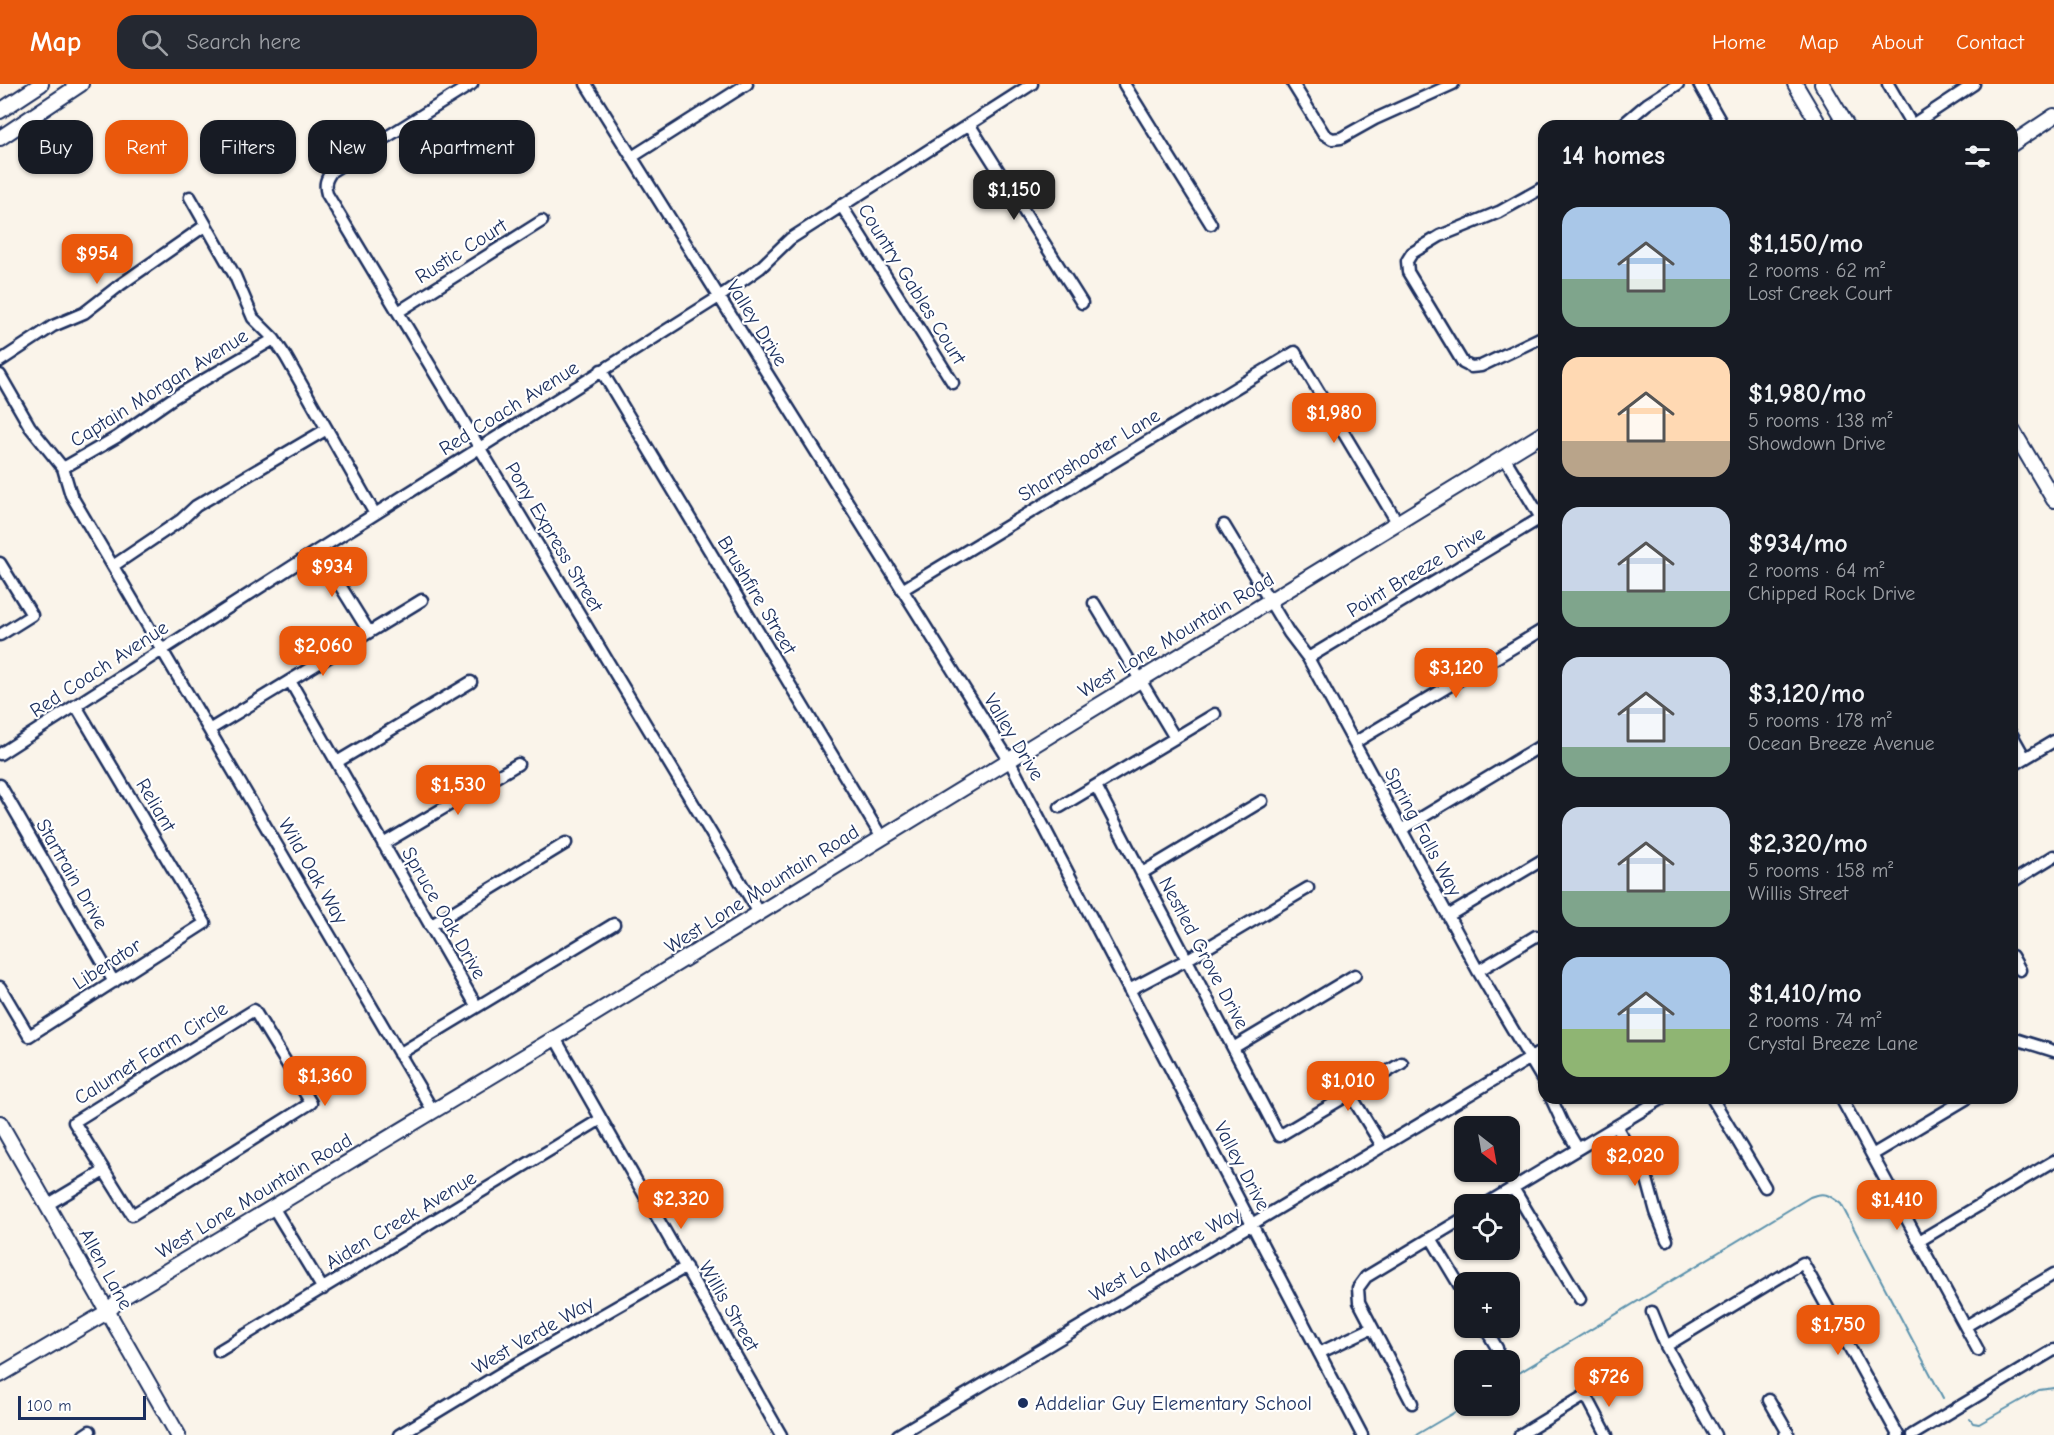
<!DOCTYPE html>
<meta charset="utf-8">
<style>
:root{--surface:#171b24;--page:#242831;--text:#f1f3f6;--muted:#9ea1a6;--accent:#ea580c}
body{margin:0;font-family:"Comic Neue",sans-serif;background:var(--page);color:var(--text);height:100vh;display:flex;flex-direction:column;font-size:22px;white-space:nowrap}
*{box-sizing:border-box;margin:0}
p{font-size:20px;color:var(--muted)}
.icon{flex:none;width:33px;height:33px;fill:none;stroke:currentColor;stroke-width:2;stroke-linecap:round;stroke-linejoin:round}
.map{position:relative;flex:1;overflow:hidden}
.details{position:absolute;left:1538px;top:36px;width:480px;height:984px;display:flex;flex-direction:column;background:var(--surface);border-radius:18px;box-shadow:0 2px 4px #0004}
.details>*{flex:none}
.guide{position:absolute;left:18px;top:36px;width:570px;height:54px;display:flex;gap:12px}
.needle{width:39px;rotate:149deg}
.tools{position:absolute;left:1454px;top:1032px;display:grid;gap:12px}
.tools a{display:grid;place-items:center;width:66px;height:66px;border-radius:12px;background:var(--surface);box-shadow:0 2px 4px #0004;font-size:30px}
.scale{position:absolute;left:18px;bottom:15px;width:128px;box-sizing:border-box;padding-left:6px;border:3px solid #1b2f5e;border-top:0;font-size:16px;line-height:21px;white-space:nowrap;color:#1b2f5e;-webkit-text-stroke:4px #fff;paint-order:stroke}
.price{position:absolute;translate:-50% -51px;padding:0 14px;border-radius:12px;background:var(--accent);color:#fff;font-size:20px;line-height:39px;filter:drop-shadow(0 2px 3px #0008)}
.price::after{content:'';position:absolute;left:50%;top:36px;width:18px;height:14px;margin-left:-9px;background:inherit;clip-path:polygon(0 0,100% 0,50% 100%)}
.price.current{background:#222;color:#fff}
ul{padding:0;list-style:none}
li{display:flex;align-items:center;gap:18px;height:150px;padding:0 24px}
li span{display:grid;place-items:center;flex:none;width:168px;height:120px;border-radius:18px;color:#555}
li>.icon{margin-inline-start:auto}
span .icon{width:72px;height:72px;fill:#fffc;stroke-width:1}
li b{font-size:26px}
h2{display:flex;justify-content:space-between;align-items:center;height:72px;padding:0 24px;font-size:26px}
.chip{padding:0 21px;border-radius:18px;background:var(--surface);box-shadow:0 2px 4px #0004;font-size:21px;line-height:54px}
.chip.current{background:var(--accent);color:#fff}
header{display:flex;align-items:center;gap:36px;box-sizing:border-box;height:84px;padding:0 30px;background:var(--accent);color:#fff}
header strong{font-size:28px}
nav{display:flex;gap:33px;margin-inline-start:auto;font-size:21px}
.search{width:420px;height:54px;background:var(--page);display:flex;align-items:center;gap:15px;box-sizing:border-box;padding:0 21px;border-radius:18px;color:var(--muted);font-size:22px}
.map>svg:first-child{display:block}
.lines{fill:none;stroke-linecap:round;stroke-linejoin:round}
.stream{stroke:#5b92ad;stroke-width:2}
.minor-casing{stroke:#1b2f5e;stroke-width:15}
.major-casing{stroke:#1b2f5e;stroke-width:18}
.minor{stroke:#fff;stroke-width:10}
.major{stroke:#fff;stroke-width:14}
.poi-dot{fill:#1b2f5e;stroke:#fff;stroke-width:2}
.labels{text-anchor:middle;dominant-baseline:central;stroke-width:4.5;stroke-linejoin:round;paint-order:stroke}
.street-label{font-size:20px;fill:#1b2f5e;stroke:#fff}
.poi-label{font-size:20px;fill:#1b2f5e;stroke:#fff;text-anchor:start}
</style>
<header>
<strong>Map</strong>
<div class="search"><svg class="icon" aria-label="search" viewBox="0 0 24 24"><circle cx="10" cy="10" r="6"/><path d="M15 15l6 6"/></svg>Search here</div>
<nav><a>Home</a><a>Map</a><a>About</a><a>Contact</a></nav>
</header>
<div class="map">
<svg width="2054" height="1351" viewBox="0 0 2054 1351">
<rect width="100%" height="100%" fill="#faf4ea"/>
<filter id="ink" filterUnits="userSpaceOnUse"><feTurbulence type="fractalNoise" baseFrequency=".0167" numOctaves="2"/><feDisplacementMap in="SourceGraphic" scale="12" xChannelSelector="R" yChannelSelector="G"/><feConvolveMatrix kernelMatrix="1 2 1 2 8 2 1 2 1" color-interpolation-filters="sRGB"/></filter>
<g filter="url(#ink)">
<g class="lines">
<path class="stream" d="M 1509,1295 L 1810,1113 C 1824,1107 1829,1111 1841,1120 L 1943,1314
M 1970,1335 L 1973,1339 L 1979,1340 L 2039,1306 L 2054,1304
M 1416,1351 L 1465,1322"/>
<g class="minor-casing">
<path id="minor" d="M 472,0 L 332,87 C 326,95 324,100 327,110 L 759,829
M 586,0 L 1009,676 L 1362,1351
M 1124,0 L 1211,140
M 1293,0 L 1324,50 L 1332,55 L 1341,54 L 1375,35 L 1453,0
M 1699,0 L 1723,42
M 1888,0 L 1912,41 L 1974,0
M 969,40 L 1082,219
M 1621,42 L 1647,20 L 1678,0
M 632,73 L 747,0
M 1544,103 L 1499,128 L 1440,152 L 1412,169 L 1407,177 L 1408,188 L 1463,279 L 1471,283 L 1481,282 L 1544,252
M 190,113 L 235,192 L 253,234 L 274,255 L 286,273 L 375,430
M 841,121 L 953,299
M 398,228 L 542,137
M 0,277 L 53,242 L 84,229 L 120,201 L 206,141
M 601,286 L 882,754
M 0,291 L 30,343 L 63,384 L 71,411 L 433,1027
M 1504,373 L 1541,434
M 63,384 L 117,353 L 173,314 L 274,255
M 1224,441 L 1289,549 L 1308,574 L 1478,887 L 1544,998
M 318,466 L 369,548
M 0,479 L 32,531 L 0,551
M 113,482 L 181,436 L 196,422 L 327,345
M 902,506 L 1295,268 L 1397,438
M 1094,519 L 1175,654
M 1308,574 L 1544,432
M 290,597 L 477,923
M 209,646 L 422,516
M 2012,651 L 2025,674
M 1354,659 L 1544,545
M 0,670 L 318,466 L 719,213 L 760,184 L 790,155 L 1032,0
M 337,678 L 471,598
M 2012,682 L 2054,657
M 0,701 L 114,898
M 1096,702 L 1279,1052 L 1402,979
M 1060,723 L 1215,630
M 1401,746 L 1544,660
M 383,760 L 518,680
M 1142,789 L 1262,717
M 2012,798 L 2054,772
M 1448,832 L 1544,775
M 430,842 L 566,759
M 2012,872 L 2020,886
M 1478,887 L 1536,852
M 0,903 L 29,952 L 205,839 L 76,622
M 1129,906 L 1188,875 L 1308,804
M 254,926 L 311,1019 L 132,1131 L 74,1038 Z
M 555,954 L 781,1351
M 2012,954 L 2054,967
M 1233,964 L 1355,891
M 399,970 L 614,840
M 1350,1010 L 1382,1062
M 1551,1014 L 1562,1038 L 1578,1065
M 1712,1014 L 1765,1103
M 1841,1014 L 1978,1266
M 1616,1042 L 1647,1095 L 1656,1128 L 1667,1156
M 1872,1071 L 1966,1015
M 1513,1104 L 1580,1215
M 1486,1120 L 1663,1014
M 47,1121 L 104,1087
M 273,1123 L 323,1205
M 1431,1154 L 1464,1209
M 1919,1157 L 2054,1077
M 1652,1228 L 1666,1262 L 1715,1351
M 1966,1242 L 2054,1190
M 1485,1244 L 1497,1264
M 1666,1262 L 1803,1179 L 1898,1351
M 219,1267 L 601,1035
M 1319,1269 L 1372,1244
M 1769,1316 L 1788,1349 L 1785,1351
M 1412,1319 L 1359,1218 L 1358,1204 L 1366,1193 L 1464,1134
M 84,1351 L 90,1347
M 399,1351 L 508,1285 L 686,1183
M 898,1351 L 1544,966
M 1520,1351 L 1586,1311 L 1607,1351
M 1912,1351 L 2054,1266"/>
</g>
<g class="major-casing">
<path id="major" d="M 1795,0 L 1820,42
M 1822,0 L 1847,42
M 0,27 L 41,0
M 0,54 L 81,0
M 2012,60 L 2054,32
M 2012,345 L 2054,416
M 0,1039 L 178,1351
M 0,1291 L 107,1228 L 120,1215 L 555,954 L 1544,349"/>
</g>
<use href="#minor" class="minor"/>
<use href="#major" class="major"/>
</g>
</g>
<circle class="poi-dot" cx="1023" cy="1319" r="6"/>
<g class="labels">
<g class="street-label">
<text transform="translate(461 167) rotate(-32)">Rustic Court</text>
<text transform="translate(912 200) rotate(58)">Country Gables Court</text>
<text transform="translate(757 239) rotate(58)">Valley Drive</text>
<text transform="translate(159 304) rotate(-32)">Captain Morgan Avenue</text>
<text transform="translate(509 324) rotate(-32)">Red Coach Avenue</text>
<text transform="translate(1089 371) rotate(-31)">Sharpshooter Lane</text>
<text transform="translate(554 453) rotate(59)">Pony Express Street</text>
<text transform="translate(1416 488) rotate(-31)">Point Breeze Drive</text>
<text transform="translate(757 511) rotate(59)">Brushfire Street</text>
<text transform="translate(1176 551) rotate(-31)">West Lone Mountain Road</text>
<text transform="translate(99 585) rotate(-33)">Red Coach Avenue</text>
<text transform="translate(1014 653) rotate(59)">Valley Drive</text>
<text transform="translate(156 721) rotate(59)">Reliant</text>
<text transform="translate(1423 748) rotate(62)">Spring Falls Way</text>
<text transform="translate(313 787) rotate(60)">Wild Oak Way</text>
<text transform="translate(72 790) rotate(60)">Startrain Drive</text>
<text transform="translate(762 805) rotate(-32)">West Lone Mountain Road</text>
<text transform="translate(444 829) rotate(60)">Spruce Oak Drive</text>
<text transform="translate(1204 869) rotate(62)">Nestled Grove Drive</text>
<text transform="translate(107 880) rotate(-33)">Liberator</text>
<text transform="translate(151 969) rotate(-32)">Calumet Farm Circle</text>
<text transform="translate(1242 1082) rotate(62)">Valley Drive</text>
<text transform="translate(254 1112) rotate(-31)">West Lone Mountain Road</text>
<text transform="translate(401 1136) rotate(-31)">Aiden Creek Avenue</text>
<text transform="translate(1165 1170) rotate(-30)">West La Madre Way</text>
<text transform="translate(106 1185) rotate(61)">Allen Lane</text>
<text transform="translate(729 1222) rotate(60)">Willis Street</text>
<text transform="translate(533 1251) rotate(-30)">West Verde Way</text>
</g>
<g class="poi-label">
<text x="1035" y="1319">Addeliar Guy Elementary School</text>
</g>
</g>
</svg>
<div class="tools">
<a><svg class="needle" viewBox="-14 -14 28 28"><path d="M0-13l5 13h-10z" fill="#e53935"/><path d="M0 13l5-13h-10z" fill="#9ea1a6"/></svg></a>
<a><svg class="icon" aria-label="locate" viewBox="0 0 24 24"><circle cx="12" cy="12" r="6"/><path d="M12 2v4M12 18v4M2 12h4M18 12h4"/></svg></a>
<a>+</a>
<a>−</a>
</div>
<div class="scale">100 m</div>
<b class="price current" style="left:1014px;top:137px">$1,150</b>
<b class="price" style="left:97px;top:201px">$954</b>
<b class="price" style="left:1334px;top:360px">$1,980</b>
<b class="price" style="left:332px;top:514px">$934</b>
<b class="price" style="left:323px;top:593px">$2,060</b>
<b class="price" style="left:1456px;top:615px">$3,120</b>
<b class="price" style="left:458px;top:732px">$1,530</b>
<b class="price" style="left:325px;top:1023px">$1,360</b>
<b class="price" style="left:1348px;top:1028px">$1,010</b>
<b class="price" style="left:1635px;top:1103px">$2,020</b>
<b class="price" style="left:681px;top:1146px">$2,320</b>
<b class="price" style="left:1897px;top:1147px">$1,410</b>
<b class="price" style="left:1838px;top:1272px">$1,750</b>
<b class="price" style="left:1609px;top:1324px">$726</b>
<div class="guide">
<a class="chip">Buy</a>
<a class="chip current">Rent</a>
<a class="chip">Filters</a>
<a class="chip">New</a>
<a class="chip">Apartment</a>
</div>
<section class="details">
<h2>14 homes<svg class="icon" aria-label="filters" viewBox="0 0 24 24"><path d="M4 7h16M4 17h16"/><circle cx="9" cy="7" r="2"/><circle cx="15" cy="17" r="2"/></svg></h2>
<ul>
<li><span style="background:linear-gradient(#a9c7e8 60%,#7fa58c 0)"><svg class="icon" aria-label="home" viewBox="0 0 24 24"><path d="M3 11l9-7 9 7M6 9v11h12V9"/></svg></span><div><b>$1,150/mo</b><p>2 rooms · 62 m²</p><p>Lost Creek Court</p></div></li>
<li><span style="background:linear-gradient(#ffd9b3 70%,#b9a48a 0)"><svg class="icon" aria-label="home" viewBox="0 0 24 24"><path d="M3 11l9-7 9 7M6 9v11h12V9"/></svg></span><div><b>$1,980/mo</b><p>5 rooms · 138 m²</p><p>Showdown Drive</p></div></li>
<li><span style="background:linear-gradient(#c9d6e8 70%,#7fa58c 0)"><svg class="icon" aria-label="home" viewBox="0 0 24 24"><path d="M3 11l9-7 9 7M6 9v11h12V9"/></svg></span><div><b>$934/mo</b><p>2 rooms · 64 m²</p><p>Chipped Rock Drive</p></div></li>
<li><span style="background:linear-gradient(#c9d6e8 75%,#7fa58c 0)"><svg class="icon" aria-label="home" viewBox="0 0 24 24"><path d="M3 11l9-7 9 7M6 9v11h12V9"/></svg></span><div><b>$3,120/mo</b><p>5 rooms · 178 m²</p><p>Ocean Breeze Avenue</p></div></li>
<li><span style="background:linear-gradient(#c9d6e8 70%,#7fa58c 0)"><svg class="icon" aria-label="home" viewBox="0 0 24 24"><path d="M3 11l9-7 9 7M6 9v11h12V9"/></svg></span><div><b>$2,320/mo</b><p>5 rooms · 158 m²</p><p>Willis Street</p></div></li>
<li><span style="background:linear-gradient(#a9c7e8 60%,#8fb573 0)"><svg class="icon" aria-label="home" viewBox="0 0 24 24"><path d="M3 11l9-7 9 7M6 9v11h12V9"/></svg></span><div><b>$1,410/mo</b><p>2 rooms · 74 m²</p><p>Crystal Breeze Lane</p></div></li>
</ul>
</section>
</div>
